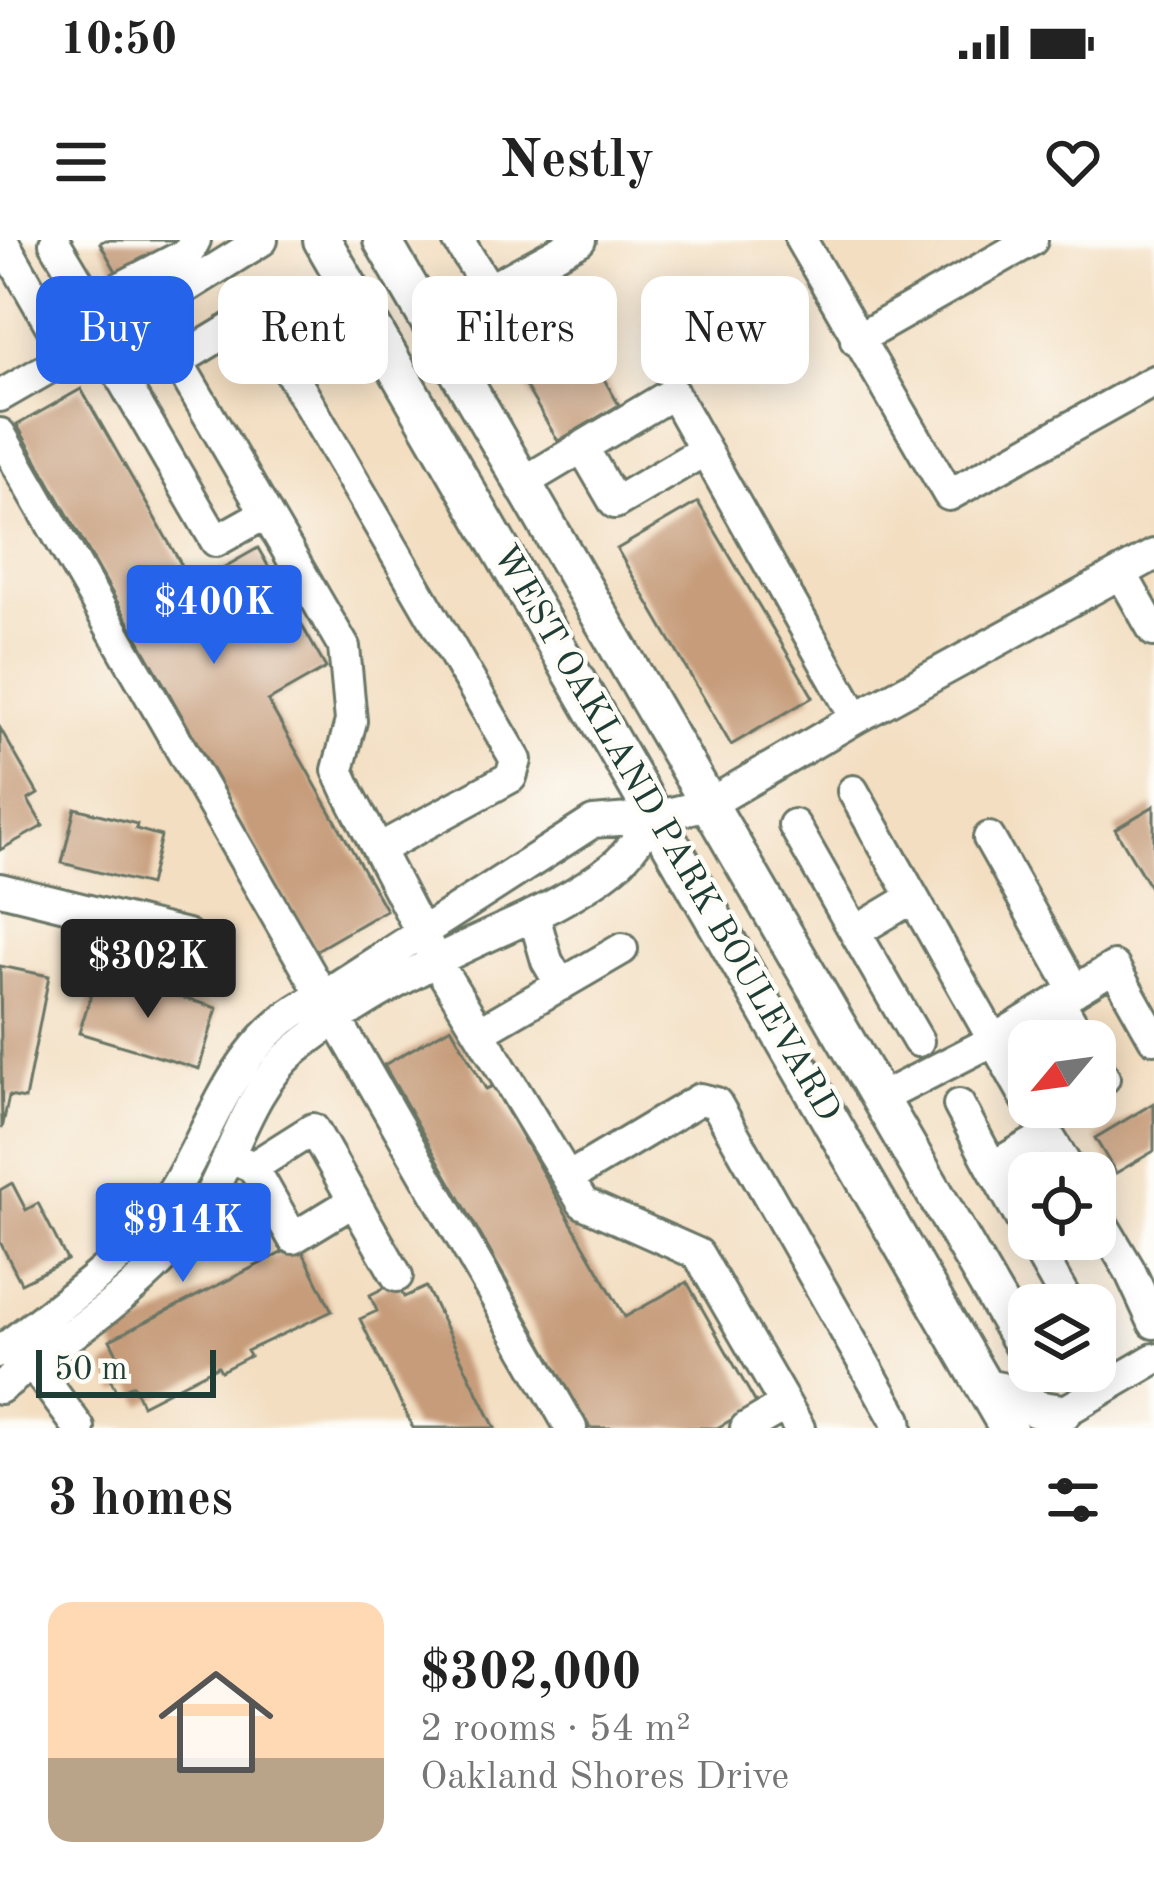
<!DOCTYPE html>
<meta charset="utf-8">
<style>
:root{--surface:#fff;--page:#f6f6f6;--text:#222;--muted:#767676;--line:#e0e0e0;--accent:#2563eb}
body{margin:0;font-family:"Old Standard TT",serif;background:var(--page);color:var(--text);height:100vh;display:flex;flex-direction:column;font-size:45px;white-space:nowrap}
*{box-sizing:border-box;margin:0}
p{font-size:39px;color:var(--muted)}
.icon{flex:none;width:66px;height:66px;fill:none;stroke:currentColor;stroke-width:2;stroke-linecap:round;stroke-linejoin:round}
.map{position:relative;height:1188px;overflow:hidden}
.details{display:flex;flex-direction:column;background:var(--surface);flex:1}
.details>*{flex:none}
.banner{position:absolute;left:36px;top:36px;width:1083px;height:108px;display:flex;gap:24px}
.needle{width:78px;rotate:241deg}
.tools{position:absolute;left:1008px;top:780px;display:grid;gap:24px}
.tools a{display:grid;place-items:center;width:108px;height:108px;border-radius:24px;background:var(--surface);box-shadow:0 6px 30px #0003;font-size:60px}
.scale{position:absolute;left:36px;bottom:30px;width:180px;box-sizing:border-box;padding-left:12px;border:6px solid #1f3d34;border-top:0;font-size:33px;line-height:42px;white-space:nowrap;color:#1f3d34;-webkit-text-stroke:9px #fdfcf7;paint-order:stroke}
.price{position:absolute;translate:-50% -102px;padding:0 27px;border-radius:12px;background:var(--accent);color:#fff;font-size:39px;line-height:78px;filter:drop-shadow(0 3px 6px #0008)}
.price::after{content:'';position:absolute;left:50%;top:72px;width:36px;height:27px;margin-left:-18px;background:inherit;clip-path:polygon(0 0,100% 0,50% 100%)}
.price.current{background:#222;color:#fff}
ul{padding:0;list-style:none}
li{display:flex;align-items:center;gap:36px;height:300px;padding:0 48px}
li+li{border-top:3px solid var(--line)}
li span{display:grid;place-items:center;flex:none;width:336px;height:240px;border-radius:24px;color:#555}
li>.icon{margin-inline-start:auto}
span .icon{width:144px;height:144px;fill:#fffc;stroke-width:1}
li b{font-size:51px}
h2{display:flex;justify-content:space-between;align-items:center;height:144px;padding:0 48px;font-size:51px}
.pill{padding:0 42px;border-radius:24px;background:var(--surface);box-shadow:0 6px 30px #0003;font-size:42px;line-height:108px}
.pill.current{background:var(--accent);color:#fff}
.status{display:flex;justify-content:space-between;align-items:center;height:84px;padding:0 60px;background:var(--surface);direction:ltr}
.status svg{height:33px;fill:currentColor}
header{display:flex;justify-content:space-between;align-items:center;height:156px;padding:0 48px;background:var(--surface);font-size:54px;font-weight:700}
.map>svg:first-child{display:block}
.building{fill:#c69c7a}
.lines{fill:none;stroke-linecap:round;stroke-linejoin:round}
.minor-casing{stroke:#697565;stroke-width:36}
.major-casing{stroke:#697565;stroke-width:42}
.minor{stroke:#fff;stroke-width:30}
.major{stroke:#fff;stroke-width:36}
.labels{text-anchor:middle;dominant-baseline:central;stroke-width:9;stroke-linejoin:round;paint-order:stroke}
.street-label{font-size:36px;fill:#1f3d34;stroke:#fdfcf7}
</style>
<div class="status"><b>10:50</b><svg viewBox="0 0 49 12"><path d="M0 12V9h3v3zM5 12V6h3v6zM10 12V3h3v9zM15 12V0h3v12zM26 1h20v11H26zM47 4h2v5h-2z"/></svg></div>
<header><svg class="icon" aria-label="menu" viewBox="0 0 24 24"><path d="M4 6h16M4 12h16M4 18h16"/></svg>Nestly<svg class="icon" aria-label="heart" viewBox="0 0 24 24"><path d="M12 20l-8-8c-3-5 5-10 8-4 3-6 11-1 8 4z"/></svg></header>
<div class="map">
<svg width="1154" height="1188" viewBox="0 0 1154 1188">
<rect width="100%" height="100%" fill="#fdfcf7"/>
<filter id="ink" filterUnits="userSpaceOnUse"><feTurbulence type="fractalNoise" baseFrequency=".00833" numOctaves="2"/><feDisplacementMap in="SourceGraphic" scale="24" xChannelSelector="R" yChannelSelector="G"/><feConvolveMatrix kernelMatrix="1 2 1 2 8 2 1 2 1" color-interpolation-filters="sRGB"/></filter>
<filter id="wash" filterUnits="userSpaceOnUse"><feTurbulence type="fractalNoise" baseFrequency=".004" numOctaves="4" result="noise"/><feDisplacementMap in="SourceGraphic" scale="48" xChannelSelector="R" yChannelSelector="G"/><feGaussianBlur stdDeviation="2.7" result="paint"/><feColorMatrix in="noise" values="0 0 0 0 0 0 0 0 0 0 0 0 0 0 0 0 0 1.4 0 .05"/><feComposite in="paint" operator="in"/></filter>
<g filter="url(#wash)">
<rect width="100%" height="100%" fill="#f3dec1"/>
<g id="blocks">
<path class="building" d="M 105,0 L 177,0 L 182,8 L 122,42 L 100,3 Z
M 555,55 L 619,165 L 558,201 L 493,91 Z
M 81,149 L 193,345 L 258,308 L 326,428 L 268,461 L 386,670 L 315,711 L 17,185 Z
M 698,262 L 813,457 L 731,505 L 617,309 Z
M 0,488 L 38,554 L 28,560 L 43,586 L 0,610 Z
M 1154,566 L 1154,654 L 1115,589 Z
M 75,568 L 137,584 L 136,589 L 161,596 L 149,645 L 62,623 Z
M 0,726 L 49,736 L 25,859 L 9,856 L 2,889 Z
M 98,732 L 217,768 L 199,829 L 79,793 Z
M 451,787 L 486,849 L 493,846 L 625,1077 L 687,1042 L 757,1165 L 717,1188 L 590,1188 L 384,825 Z
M 1154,863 L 1154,911 L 1116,933 L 1095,898 Z
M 12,943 L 26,970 L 38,963 L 67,1020 L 21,1043 L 0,1002 L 0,950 Z
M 299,1004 L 332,1071 L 247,1111 L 250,1116 L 221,1131 L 218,1126 L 142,1165 L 133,1145 L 117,1153 L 104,1126 L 119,1118 L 110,1100 Z
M 396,1042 L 404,1057 L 426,1047 L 495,1188 L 413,1188 L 360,1079 L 377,1071 L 370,1055 Z"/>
</g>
</g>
<g filter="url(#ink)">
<use href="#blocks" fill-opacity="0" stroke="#697565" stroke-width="3"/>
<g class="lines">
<g class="minor-casing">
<path id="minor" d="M 2,0 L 69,117
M 262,0 L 148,71 L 344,407 L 351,481 L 338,530 L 348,552 L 436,721 L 583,963 L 698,1014 L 799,1188
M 458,0 L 490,51
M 801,0 L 949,255 L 1154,141
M 55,3 L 82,48 L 103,57 L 188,13 L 195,0
M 430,82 L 580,0
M 99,99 L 216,301 L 266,273
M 856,100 L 1032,0
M 178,121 L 244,81 L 264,87 L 516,520 L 511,537 L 379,609
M 0,156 L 148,71
M 0,194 L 571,1188
M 583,208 L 615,263 L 705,210
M 524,242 L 673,153 L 856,478
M 1121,333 L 1154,391
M 853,551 L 1029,863
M 794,585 L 855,692
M 989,598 L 1075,751
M 0,649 L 187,695
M 912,658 L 855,692 L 918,801
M 534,676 L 547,721 L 561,745
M 1059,761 L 1082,801
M 481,791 L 622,709
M 1095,823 L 1104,838
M 881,858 L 992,801 L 1114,727 L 1154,798
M 959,865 L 992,927
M 1040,882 L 1071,933
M 231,917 L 253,927 L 293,998 L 354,961 L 313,889 L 253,927
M 568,938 L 700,859 L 716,863 L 896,1180 L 897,1188
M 354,961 L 397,1036
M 1095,972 L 1129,1029 L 1154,1083
M 1029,993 L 992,927 L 1048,895
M 1032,999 L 1069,1065
M 22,1110 L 79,1188
M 0,1112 C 47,1074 102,1038 142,993 C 213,915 218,802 323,756 L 593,582 L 654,577 L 709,564 L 856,478 L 1154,315
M 0,1148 C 63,1098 140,1053 189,989 C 231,933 243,853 296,809 C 337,775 389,746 436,721 C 495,690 561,669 614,626 C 629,614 642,593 654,577
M 1062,1173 L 1154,1119
M 746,1188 L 785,1165"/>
</g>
<g class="major-casing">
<path id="major" d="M 322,0 L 1008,1188
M 382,0 L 1029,1116
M 985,1148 L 1020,1155 L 1036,1169 L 1062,1173"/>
</g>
<use href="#minor" class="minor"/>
<use href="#major" class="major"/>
</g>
</g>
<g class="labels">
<g class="street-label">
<text transform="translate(665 594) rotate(60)">WEST OAKLAND PARK BOULEVARD</text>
</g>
</g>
</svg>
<div class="tools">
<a><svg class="needle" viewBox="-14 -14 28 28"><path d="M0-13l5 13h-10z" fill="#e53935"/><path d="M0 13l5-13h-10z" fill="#767676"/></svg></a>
<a><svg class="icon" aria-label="locate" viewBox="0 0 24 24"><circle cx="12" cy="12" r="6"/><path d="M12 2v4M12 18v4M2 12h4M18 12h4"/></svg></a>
<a><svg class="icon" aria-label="layers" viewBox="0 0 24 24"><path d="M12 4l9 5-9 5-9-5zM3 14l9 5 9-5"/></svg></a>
</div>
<div class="scale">50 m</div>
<b class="price" style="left:214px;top:427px">$400K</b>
<b class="price current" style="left:148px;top:781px">$302K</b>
<b class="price" style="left:183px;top:1045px">$914K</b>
<div class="banner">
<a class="pill current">Buy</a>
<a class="pill">Rent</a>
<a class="pill">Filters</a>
<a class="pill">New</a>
</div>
</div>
<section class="details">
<h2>3 homes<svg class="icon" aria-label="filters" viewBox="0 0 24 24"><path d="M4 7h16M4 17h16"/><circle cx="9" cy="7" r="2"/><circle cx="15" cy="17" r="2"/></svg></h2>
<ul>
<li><span style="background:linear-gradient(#ffd9b3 65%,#b9a48a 0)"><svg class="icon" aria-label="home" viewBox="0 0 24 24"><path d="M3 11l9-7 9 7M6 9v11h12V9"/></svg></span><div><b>$302,000</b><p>2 rooms · 54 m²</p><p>Oakland Shores Drive</p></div></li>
</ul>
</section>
